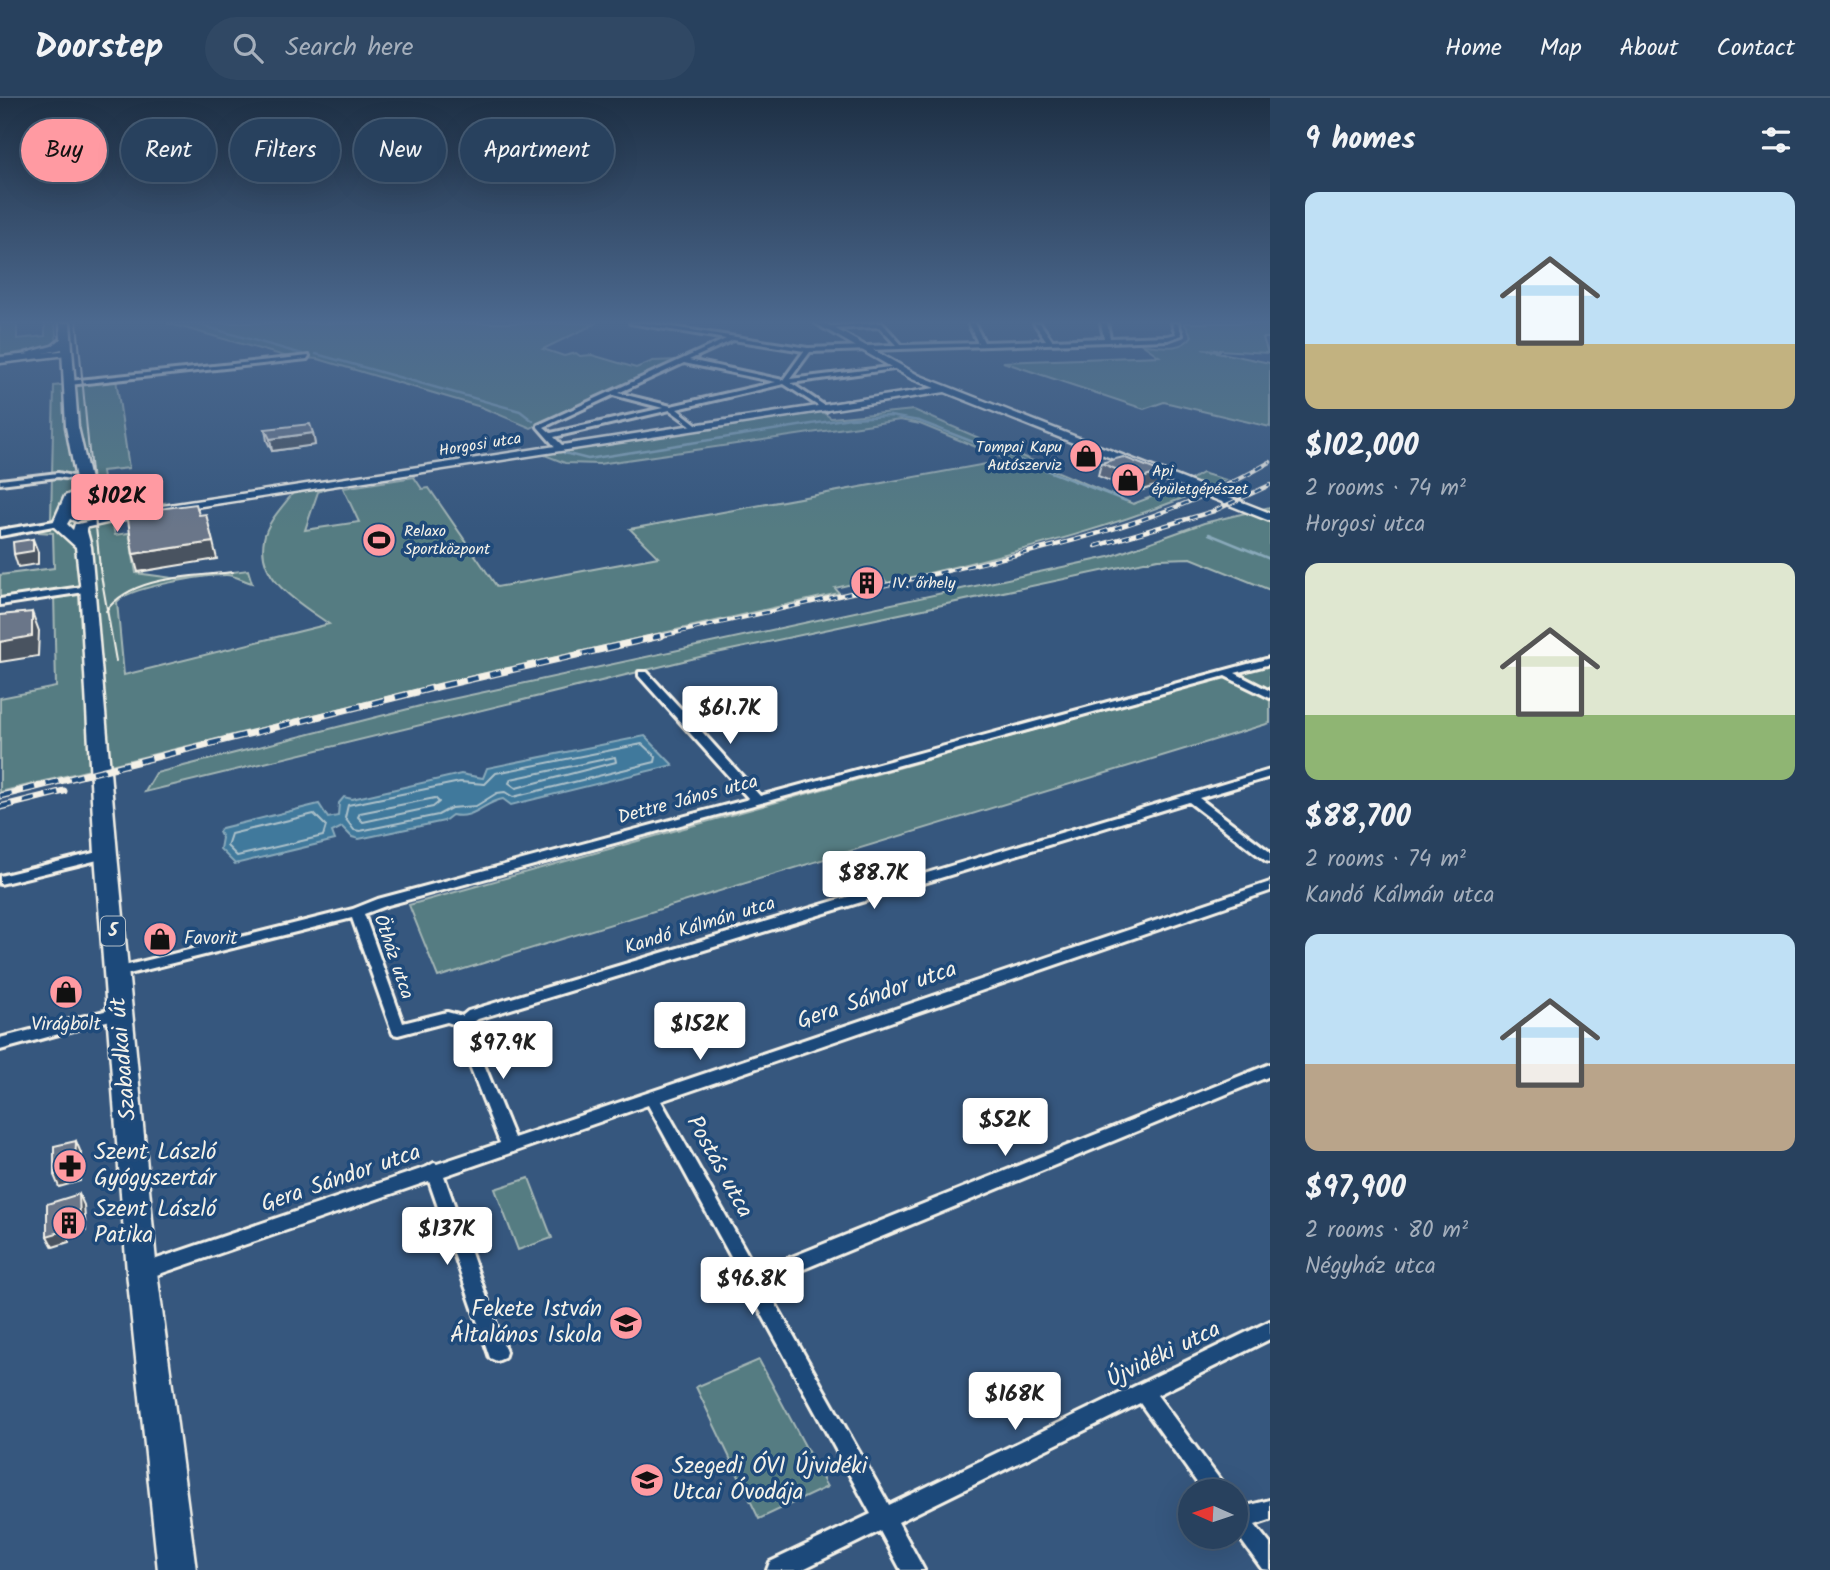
<!DOCTYPE html>
<meta charset="utf-8">
<style>
:root{--surface:#28415e;--page:#304864;--text:#f1f3f6;--muted:#a5afbc;--line:#445a73;--accent:#ff9aa2}
body{margin:0;font-family:Kalam,sans-serif;background:var(--page);color:var(--text);height:100vh;display:flex;flex-direction:column;font-size:26px;white-space:nowrap}
*{box-sizing:border-box;margin:0}
p{font-size:23px;color:var(--muted)}
.icon{flex:none;width:38px;height:38px;fill:none;stroke:currentColor;stroke-width:2;stroke-linecap:round;stroke-linejoin:round}
.map{position:relative;flex:1;overflow:hidden}
.side{display:flex;flex-direction:column;background:var(--surface);width:560px}
.side>*{flex:none}
.hud{position:absolute;left:21px;top:21px;width:665px;height:63px;display:flex;gap:14px}
.needle{width:46px;rotate:273deg}
.fabs{position:absolute;left:1178px;top:1381px;display:grid;gap:14px}
.fabs a{display:grid;place-items:center;width:70px;height:70px;border-radius:50%;background:var(--surface);box-shadow:0 7px 28px #0002,0 0 0 2px var(--line);font-size:35px}
.price{position:absolute;translate:-50% -60px;padding:0 16px;border-radius:7px;background:#fff;color:#222;font-size:23px;line-height:46px;filter:drop-shadow(0 2px 4px #0008)}
.price::after{content:'';position:absolute;left:50%;top:42px;width:21px;height:16px;margin-left:-10px;background:inherit;clip-path:polygon(0 0,100% 0,50% 100%)}
.price.current{background:var(--accent);color:#111}
ul{padding:0;list-style:none}
li{display:grid;align-content:center;gap:14px;height:371px;padding:0 35px}
li span{display:grid;place-items:center;height:217px;border-radius:14px;color:#555}
li>.icon{margin-inline-start:auto}
span .icon{width:126px;height:126px;fill:#fffc;stroke-width:1}
li b{font-size:30px}
h2{display:flex;justify-content:space-between;align-items:center;height:84px;padding:0 35px;font-size:30px}
.pill{padding:0 24px;border-radius:32px;background:var(--surface);box-shadow:0 7px 28px #0002,0 0 0 2px var(--line);font-size:24px;line-height:63px}
.pill.current{background:var(--accent);color:#111}
header{display:flex;align-items:center;gap:42px;box-sizing:border-box;height:98px;padding:0 35px;background:var(--surface);border-bottom:2px solid var(--line)}
header strong{font-size:33px}
nav{display:flex;gap:38px;margin-inline-start:auto;font-size:24px}
.search{width:490px;height:63px;background:var(--page);display:flex;align-items:center;gap:18px;box-sizing:border-box;padding:0 24px;border-radius:38px;color:var(--muted);font-size:26px}
main{display:flex;flex:1;min-height:0}
.map>svg:first-child{display:block}
.green{fill:#557c82;stroke:#a4b6b5;stroke-width:2}
.water{fill:#41799c;stroke:#89a9ba;stroke-width:2}
.lines{fill:none;stroke-linecap:round;stroke-linejoin:round}
.shore{stroke:#acc1ca;stroke-width:2}
.stream{stroke:#89a9ba;stroke-width:2.5}
.street-casing{stroke:#f4f1e8;stroke-width:6}
.secondary-casing{stroke:#f4f1e8;stroke-width:5}
.primary-casing{stroke:#f4f1e8;stroke-width:5}
.street{fill:#1f4a7a;fill-rule:evenodd}
.secondary{fill:#1f4a7a;fill-rule:evenodd}
.primary{fill:#1f4a7a;fill-rule:evenodd}
.tram{stroke:#f4f1e8;stroke-width:2}
.rail-far1-casing{stroke:#f4f1e8;stroke-width:4.5}
.rail-casing{stroke:#f4f1e8;stroke-width:7}
.rail-far1{stroke:#1f4a7a;stroke-width:2.5;stroke-dasharray:7;stroke-linecap:butt}
.rail{stroke:#1f4a7a;stroke-width:4.5;stroke-dasharray:12;stroke-linecap:butt}
.wall{fill:#5b6576;stroke:#f4f1e8;stroke-width:2}
.shaded-wall{fill:#4a5360;stroke:#f4f1e8;stroke-width:2}
.building{fill:#6a7689;stroke:#f4f1e8;stroke-width:2}
.labels{text-anchor:middle;dominant-baseline:central;stroke-width:7;stroke-linejoin:round;paint-order:stroke}
.far-street-label{font-size:16px;fill:#f4f1e8;stroke:#1f4a7a}
.far-poi-label{font-size:16px;fill:#f4f1e8;stroke:#1f4a7a;text-anchor:start}
.shield{fill:#1f4a7a;stroke:#b4bfc7;stroke-width:2}
.shield-label{font-size:18px;font-weight:bold;fill:#f4f1e8}
.street-label{font-size:19px;fill:#f4f1e8;stroke:#1f4a7a}
.poi-label{font-size:19px;fill:#f4f1e8;stroke:#1f4a7a;text-anchor:start}
.near-street-label{font-size:23px;fill:#f4f1e8;stroke:#1f4a7a}
.near-poi-label{font-size:23px;fill:#f4f1e8;stroke:#1f4a7a;text-anchor:start}
</style>
<header>
<strong>Doorstep</strong>
<div class="search"><svg class="icon" aria-label="search" viewBox="0 0 24 24"><circle cx="10" cy="10" r="6"/><path d="M15 15l6 6"/></svg>Search here</div>
<nav><a>Home</a><a>Map</a><a>About</a><a>Contact</a></nav>
</header>
<main>
<div class="map">
<svg width="1270" height="1472" viewBox="0 0 1270 1472">
<rect width="100%" height="100%" fill="#36577e"/>
<filter id="ink" filterUnits="userSpaceOnUse"><feTurbulence type="fractalNoise" baseFrequency=".0143" numOctaves="2"/><feDisplacementMap in="SourceGraphic" scale="14" xChannelSelector="R" yChannelSelector="G"/><feConvolveMatrix kernelMatrix="1 2 1 2 8 2 1 2 1" color-interpolation-filters="sRGB"/></filter>
<g filter="url(#ink)">
<path class="green" d="M 0,225 L 17,225 L 17,241 L 45,238 L 45,225 L 55,225 L 57,248 L 0,258 Z
M 167,225 L 597,225 L 543,251 L 564,258 L 576,255 L 580,258 L 592,257 L 636,270 L 653,263 L 679,262 L 531,330 L 481,309 L 318,261 L 288,259 Z
M 1184,225 L 1270,225 L 1270,240 L 1263,240 L 1268,255 L 1202,251 L 1270,265 L 1270,329 L 1164,304 L 1144,311 L 1003,264 L 1159,258 L 1143,247 C 1160,248 1181,254 1192,238 Z
M 116,281 L 129,370 L 102,373 L 107,413 L 164,405 L 153,417 L 112,423 L 115,437 L 129,435 L 136,475 L 180,481 L 248,472 L 252,485 C 244,483 234,477 226,477 C 206,477 128,489 117,504 L 124,577 L 329,526 C 303,507 256,483 264,441 C 267,424 283,408 293,395 L 326,390 L 318,394 L 305,432 L 359,424 L 343,390 L 414,379 L 422,391 L 429,390 L 497,489 L 658,459 L 630,431 L 1008,362 L 920,326 L 900,322 L 599,366 L 565,365 L 542,356 L 822,314 L 831,320 L 914,312 L 1133,406 L 1178,389 L 1202,375 L 1226,382 C 1114,432 1006,456 888,485 L 881,479 L 835,490 L 839,495 L 477,577 L 0,694 L 0,600 L 56,589 L 54,495 L 0,503 L 0,477 L 54,470 L 53,435 L 39,434 L 40,424 L 51,422 L 54,288 Z
M 1270,409 L 1270,492 L 1191,460 L 1158,461 L 712,556 L 145,694 L 156,675 L 424,607 L 1109,459 L 1204,425 Z
M 1270,566 L 1270,625 L 438,879 L 409,807 Z
M 529,1080 L 552,1140 L 518,1152 L 495,1091 Z
M 759,1262 L 827,1389 L 759,1421 L 696,1289 Z"/>
<path class="water" d="M 645,638 L 673,667 L 511,707 L 503,701 C 484,704 474,722 452,717 L 444,723 L 359,741 L 352,739 L 342,729 L 332,734 L 335,742 L 235,766 L 220,751 L 222,740 L 219,734 L 222,730 L 319,706 L 328,720 L 338,718 L 339,705 L 344,699 L 352,701 L 461,676 L 483,680 L 487,670 Z"/>
<g class="lines">
<path class="shore" d="M 642,646 L 656,659 L 655,664 L 513,699 L 505,694 L 497,695 L 476,708 L 451,710 L 438,717 L 360,733 L 354,732 L 345,720 L 348,707 L 460,684 L 485,686 L 496,675 Z
M 615,659 L 616,664 L 516,690 L 509,685 L 511,681 Z
M 435,700 L 439,704 L 433,709 L 363,724 L 358,719 L 360,715 Z
M 314,716 L 326,728 L 323,738 L 237,758 L 227,748 L 231,736 Z"/>
<path class="stream" d="M 193,225 L 302,256
M 1180,225 L 1183,238
M 316,256 L 520,313 L 533,323
M 564,355 L 588,361 L 850,320 L 890,318 L 919,323 L 1126,403
M 1209,436 L 1270,461"/>
<g class="street-casing">
<path id="street" d="M 630,225 L 646,225 L 808,250 L 896,247 L 879,229 L 825,231 L 822,229 L 876,225 L 882,225 L 902,247 L 978,245 L 968,225 L 974,225 L 984,244 L 1046,242 L 1034,225 L 1040,225 L 1052,242 L 1104,240 L 1101,225 L 1107,225 L 1110,240 L 1168,238 L 1176,236 L 1172,225 L 1178,225 L 1182,237 L 1168,242 L 810,254 L 790,281 L 898,268 L 901,270 L 791,285 L 828,310 L 829,311 L 826,313 L 784,286 L 677,311 L 700,329 L 700,331 L 696,331 L 670,312 L 554,339 L 565,350 L 558,352 L 538,329 L 538,327 L 726,241 ZM 733,242 L 804,253 L 783,282 L 689,262 ZM 684,265 L 776,284 L 671,308 L 618,295 ZM 613,297 L 663,310 L 551,335 L 544,329 Z
M 309,258 L 307,261 L 69,287 L 66,285 L 69,283 Z
M 58,375 L 81,380 L 77,382 L 58,379 L 0,386 L 0,382 Z
M 61,422 L 65,424 L 64,426 L 0,438 L 0,432 Z
M 88,488 L 91,489 L 91,493 L 0,507 L 0,501 Z
M 1270,560 L 1270,566 L 1235,575 L 1270,593 L 1270,600 L 1225,578 L 388,807 L 364,816 L 403,925 L 447,914 L 462,918 L 468,913 L 1270,672 L 1270,679 L 1199,700 L 1270,754 L 1270,764 L 1266,763 L 1189,704 L 478,921 L 471,926 L 470,932 L 514,1040 L 1270,784 L 1270,793 L 661,1003 L 757,1173 L 1270,966 L 1270,978 L 765,1187 L 889,1407 L 1270,1223 L 1270,1241 L 1157,1297 L 1223,1386 L 1226,1393 L 1203,1393 L 1140,1305 L 898,1424 L 924,1472 L 901,1472 L 880,1433 L 801,1472 L 767,1472 L 770,1464 L 871,1416 L 648,1007 L 444,1078 L 506,1254 L 504,1260 L 497,1263 L 490,1260 L 488,1254 L 429,1083 L 142,1182 L 136,1180 L 133,1174 L 136,1168 L 142,1166 L 427,1069 L 434,1065 L 437,1066 L 500,1045 L 456,932 L 456,927 L 447,924 L 398,937 L 393,936 L 352,820 L 117,879 L 112,877 L 110,874 L 112,871 L 353,811 L 378,801 L 749,701 L 639,578 L 639,574 L 647,574 L 681,611 L 753,595 L 757,596 L 758,598 L 757,600 L 686,616 L 760,698 Z
M 106,752 L 110,753 L 112,756 L 110,759 L 0,786 L 0,778 Z
M 120,909 L 125,910 L 127,914 L 125,918 L 0,952 L 0,940 Z
M 1270,1402 L 1270,1422 L 1255,1427 L 1270,1446 L 1270,1472 L 1262,1471 L 1236,1435 L 1236,1409 L 1239,1410 Z"/>
</g>
<g class="secondary-casing">
<path id="secondary" d="M 815,225 L 825,225 L 918,277 L 1270,415 L 1270,423 L 945,294 L 143,417 L 84,430 L 78,426 L 143,411 L 935,290 L 912,281 Z
M 70,252 L 67,257 L 0,265 L 0,259 Z"/>
</g>
<g class="primary-casing">
<path id="primary" d="M 60,225 L 70,225 L 78,329 L 91,386 L 83,407 L 84,420 L 77,424 L 70,421 L 67,426 L 73,432 L 75,426 L 85,426 L 91,449 L 117,756 L 157,1174 L 196,1472 L 158,1472 L 127,1174 L 95,756 L 80,485 L 76,449 L 52,427 L 65,398 L 74,394 L 77,386 L 66,329 L 62,251 L 31,258 L 26,255 L 52,248 L 61,241 Z"/>
</g>
<use href="#street" class="street"/>
<use href="#secondary" class="secondary"/>
<use href="#primary" class="primary"/>
<path class="tram" d="M 77,225 L 100,471 L 116,563
M 106,513 C 132,477 193,479 233,474"/>
<g class="rail-far1-casing">
<path id="rail-far1" d="M 1096,448 L 1214,413 L 1270,387
M 652,540 C 747,519 843,497 938,475 C 1052,449 1168,424 1270,364"/>
</g>
<g class="rail-casing">
<path id="rail" d="M 0,698 L 441,588 L 660,538
M 0,709 L 64,693"/>
</g>
<use href="#rail-far1" class="rail-far1"/>
<use href="#rail" class="rail"/>
</g>
<path class="wall" d="M 265,331 L 313,335 L 315,347 L 272,353 L 267,343 Z
M 1101,365 L 1161,374 L 1158,387 L 1136,394 L 1098,378 Z"/>
<path class="shaded-wall" d="M 313,335 L 315,347 L 272,353 L 270,341 Z
M 1161,374 L 1158,387 L 1136,394 L 1139,381 Z
M 33,441 L 38,454 L 38,466 L 18,469 L 14,456 Z
M 213,444 L 217,461 L 138,474 L 133,456 Z
M 32,514 L 39,533 L 38,558 L 0,564 L 0,544 Z
M 76,1043 L 81,1055 L 80,1083 L 59,1089 L 54,1077 Z
M 79,1096 L 84,1107 L 86,1133 L 69,1138 L 69,1144 L 53,1149 L 47,1138 L 64,1126 Z"/>
<path class="building" d="M 310,326 L 313,335 L 270,341 L 265,331 Z
M 1123,359 L 1161,374 L 1139,381 L 1101,365 Z
M 196,406 L 199,417 L 206,416 L 213,444 L 133,456 L 127,415 Z
M 33,441 L 33,453 L 14,456 L 13,444 Z
M 32,514 L 32,538 L 0,544 L 0,517 Z
M 76,1043 L 75,1072 L 54,1077 L 54,1048 Z
M 79,1096 L 80,1121 L 64,1126 L 64,1133 L 47,1138 L 47,1106 Z"/>
</g>
<linearGradient id="sky" x2="0" y2="1"><stop stop-color="#1e3045"/><stop offset="0.52" stop-color="#4c698f"/><stop offset="1" stop-color="#4c698f" stop-opacity="0"/></linearGradient>
<rect width="1270" height="431" fill="url(#sky)"/>
<defs>
<g id="shop-disc" transform="scale(1.75)"><circle r="9.5" fill="#ff9aa2" stroke="#1f4a7a"/><path d="M-5-2.5h2.3a2.7 3.5 0 0 1 5.4 0H5L5.5 6h-11ZM-1.5-2.5h3a1.5 2.3 0 0 0-3 0Z" fill="#111"/></g>
<g id="stadium-disc" transform="scale(1.75)"><circle r="9.5" fill="#ff9aa2" stroke="#1f4a7a"/><path d="M0-5a6.5 5 0 1 0 0 10a6.5 5 0 1 0 0-10ZM-3.5-1.8h7v3.6h-7Z" fill="#111"/></g>
<g id="building-disc" transform="scale(1.75)"><circle r="9.5" fill="#ff9aa2" stroke="#1f4a7a"/><path d="M-4-6H4V6H1V3H-1V6H-4ZM-2.5-4.3h1.7v1.8h-1.7ZM.8-4.3h1.7v1.8H.8ZM-2.5-1h1.7V.8h-1.7ZM.8-1h1.7V.8H.8Z" fill="#111"/></g>
<g id="pharmacy-disc" transform="scale(1.75)"><circle r="9.5" fill="#ff9aa2" stroke="#1f4a7a"/><path d="M-2-6h4v4h4v4h-4v4h-4v-4h-4v-4h4Z" fill="#111"/></g>
<g id="school-disc" transform="scale(1.75)"><circle r="9.5" fill="#ff9aa2" stroke="#1f4a7a"/><path d="M0-5L7-2L0 1L-7-2ZM-4 1L0 2.5L4 1V4Q0 6-4 4Z" fill="#111"/></g>
</defs>
<g fill-rule="evenodd">
<use href="#shop-disc" x="1086" y="358"/>
<use href="#shop-disc" x="1128" y="382"/>
<use href="#stadium-disc" x="379" y="442"/>
<use href="#building-disc" x="867" y="485"/>
<use href="#shop-disc" x="160" y="841"/>
<use href="#shop-disc" x="66" y="894"/>
<use href="#pharmacy-disc" x="70" y="1068"/>
<use href="#building-disc" x="69" y="1125"/>
<use href="#school-disc" x="626" y="1225"/>
<use href="#school-disc" x="647" y="1382"/>
</g>
<g class="labels">
<g class="far-street-label">
<text transform="translate(480 347) rotate(-9)">Horgosi utca</text>
</g>
<g class="far-poi-label">
<text x="1062" y="349" text-anchor="end">Tompai Kapu<tspan x="1062" dy="18">Autószerviz</tspan></text>
<text x="1152" y="373">Api<tspan x="1152" dy="18">épületgépészet</tspan></text>
<text x="404" y="433">Relaxo<tspan x="404" dy="18">Sportközpont</tspan></text>
<text x="892" y="485">IV. őrhely</text>
</g>
<rect class="shield" x="101" y="818.5" width="24" height="29" rx="5"/>
<g class="shield-label">
<text x="113" y="833">5</text>
</g>
<g class="street-label">
<text transform="translate(688 702) rotate(-15)">Dettre János utca</text>
<text transform="translate(700 828) rotate(-17)">Kandó Kálmán utca</text>
<text transform="translate(393 859) rotate(71)">Ötház utca</text>
</g>
<g class="poi-label">
<text x="184" y="841">Favorit</text>
<text x="66" y="927" text-anchor="middle">Virágbolt</text>
</g>
<g class="near-street-label">
<text transform="translate(877 898) rotate(-19)">Gera Sándor utca</text>
<text transform="translate(124 961) rotate(-95)">Szabadkai út</text>
<text transform="translate(719 1069) rotate(61)">Postás utca</text>
<text transform="translate(341 1081) rotate(-19)">Gera Sándor utca</text>
<text transform="translate(1164 1257) rotate(-26)">Újvidéki utca</text>
</g>
<g class="near-poi-label">
<text x="94" y="1055">Szent László<tspan x="94" dy="26">Gyógyszertár</tspan></text>
<text x="94" y="1112">Szent László<tspan x="94" dy="26">Patika</tspan></text>
<text x="602" y="1212" text-anchor="end">Fekete István<tspan x="602" dy="26">Általános Iskola</tspan></text>
<text x="672" y="1369">Szegedi ÓVI Újvidéki<tspan x="672" dy="26">Utcai Óvodája</tspan></text>
</g>
</g>
</svg>
<div class="fabs">
<a><svg class="needle" viewBox="-14 -14 28 28"><path d="M0-13l5 13h-10z" fill="#e53935"/><path d="M0 13l5-13h-10z" fill="#a5afbc"/></svg></a>
</div>
<b class="price current" style="left:117px;top:436px">$102K</b>
<b class="price" style="left:730px;top:648px">$61.7K</b>
<b class="price" style="left:874px;top:813px">$88.7K</b>
<b class="price" style="left:700px;top:964px">$152K</b>
<b class="price" style="left:503px;top:983px">$97.9K</b>
<b class="price" style="left:1005px;top:1060px">$52K</b>
<b class="price" style="left:447px;top:1169px">$137K</b>
<b class="price" style="left:752px;top:1219px">$96.8K</b>
<b class="price" style="left:1015px;top:1334px">$168K</b>
<div class="hud">
<a class="pill current">Buy</a>
<a class="pill">Rent</a>
<a class="pill">Filters</a>
<a class="pill">New</a>
<a class="pill">Apartment</a>
</div>
</div>
<section class="side">
<h2>9 homes<svg class="icon" aria-label="filters" viewBox="0 0 24 24"><path d="M4 7h16M4 17h16"/><circle cx="9" cy="7" r="2"/><circle cx="15" cy="17" r="2"/></svg></h2>
<ul>
<li><span style="background:linear-gradient(#bfe0f5 70%,#c2b280 0)"><svg class="icon" aria-label="home" viewBox="0 0 24 24"><path d="M3 11l9-7 9 7M6 9v11h12V9"/></svg></span><div><b>$102,000</b><p>2 rooms · 74 m²</p><p>Horgosi utca</p></div></li>
<li><span style="background:linear-gradient(#dfe7d0 70%,#8fb573 0)"><svg class="icon" aria-label="home" viewBox="0 0 24 24"><path d="M3 11l9-7 9 7M6 9v11h12V9"/></svg></span><div><b>$88,700</b><p>2 rooms · 74 m²</p><p>Kandó Kálmán utca</p></div></li>
<li><span style="background:linear-gradient(#bfe0f5 60%,#b9a48a 0)"><svg class="icon" aria-label="home" viewBox="0 0 24 24"><path d="M3 11l9-7 9 7M6 9v11h12V9"/></svg></span><div><b>$97,900</b><p>2 rooms · 80 m²</p><p>Négyház utca</p></div></li>
</ul>
</section>
</main>
